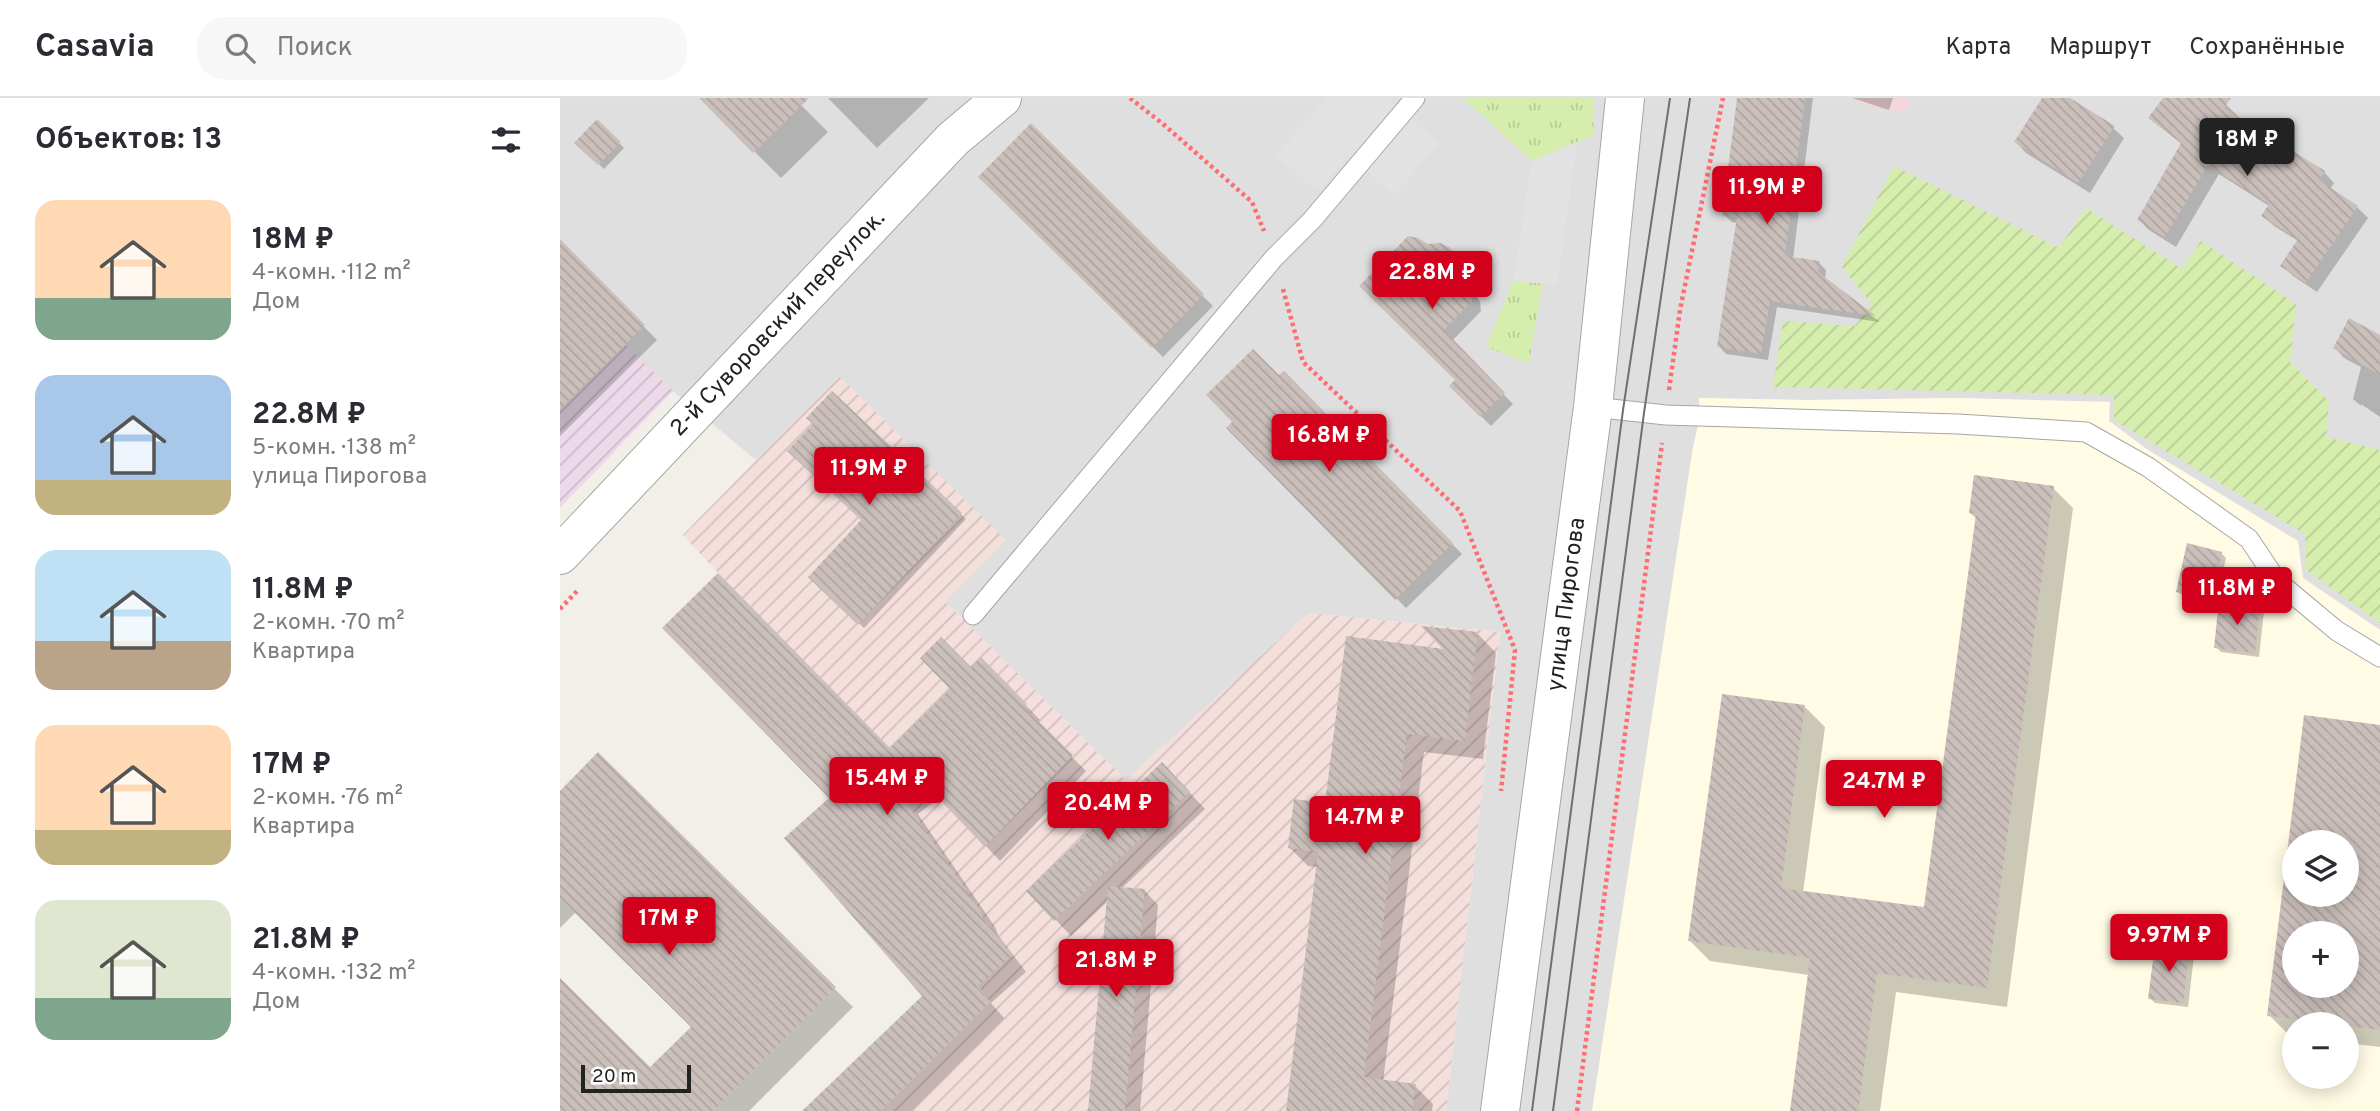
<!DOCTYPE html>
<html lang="ru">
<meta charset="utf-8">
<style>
:root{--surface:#fff;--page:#f7f7f7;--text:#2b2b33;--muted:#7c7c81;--line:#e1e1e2;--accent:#d3001c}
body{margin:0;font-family:Overpass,sans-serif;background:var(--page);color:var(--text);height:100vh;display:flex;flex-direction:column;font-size:26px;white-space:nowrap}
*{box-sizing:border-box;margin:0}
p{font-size:23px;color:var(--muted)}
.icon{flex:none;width:38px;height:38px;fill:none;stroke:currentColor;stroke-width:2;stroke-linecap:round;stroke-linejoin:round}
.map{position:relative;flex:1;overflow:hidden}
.drawer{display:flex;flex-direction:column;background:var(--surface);width:560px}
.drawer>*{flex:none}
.tools{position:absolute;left:1722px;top:732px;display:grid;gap:14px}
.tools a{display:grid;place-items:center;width:77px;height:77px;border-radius:50%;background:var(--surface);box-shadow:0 4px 18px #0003;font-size:35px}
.scale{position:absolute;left:21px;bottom:18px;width:110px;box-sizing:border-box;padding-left:7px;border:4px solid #222;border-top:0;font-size:19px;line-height:24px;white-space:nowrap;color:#222;-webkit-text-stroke:5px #fff;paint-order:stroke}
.price{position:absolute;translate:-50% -60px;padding:0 16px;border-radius:7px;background:var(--accent);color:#fff;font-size:23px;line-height:46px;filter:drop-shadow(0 2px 4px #0008)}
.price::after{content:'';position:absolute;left:50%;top:42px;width:21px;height:16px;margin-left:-10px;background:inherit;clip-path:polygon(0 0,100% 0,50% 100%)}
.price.current{background:#222;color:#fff}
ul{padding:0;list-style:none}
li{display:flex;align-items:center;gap:21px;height:175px;padding:0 35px}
li span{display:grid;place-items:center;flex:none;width:196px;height:140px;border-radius:21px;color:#555}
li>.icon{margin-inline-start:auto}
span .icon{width:84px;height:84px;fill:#fffc;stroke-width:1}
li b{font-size:30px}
h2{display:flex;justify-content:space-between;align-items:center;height:84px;padding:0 35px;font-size:30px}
header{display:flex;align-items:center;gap:42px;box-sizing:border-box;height:98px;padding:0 35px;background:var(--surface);border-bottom:2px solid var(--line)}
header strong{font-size:33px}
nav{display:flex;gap:38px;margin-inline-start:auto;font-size:24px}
.search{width:490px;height:63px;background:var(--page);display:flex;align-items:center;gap:18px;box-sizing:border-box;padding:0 24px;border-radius:28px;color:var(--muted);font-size:26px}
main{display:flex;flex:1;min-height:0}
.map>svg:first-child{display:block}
.residential{fill:#e0dfdf}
.commercial{fill:#f3d7da}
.industrial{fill:url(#industrial-furrows)}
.education{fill:#fffbe4;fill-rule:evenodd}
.military{fill:url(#military-furrows)}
.grass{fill:url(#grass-tufts)}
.garden{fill:url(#garden-furrows)}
.parking{fill:#e2e2e2}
.shadow{fill:#0003;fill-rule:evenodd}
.building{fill:url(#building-back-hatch);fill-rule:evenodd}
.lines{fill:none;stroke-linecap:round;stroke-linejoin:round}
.service-casing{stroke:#a6a6a6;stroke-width:21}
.minor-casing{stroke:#a6a6a6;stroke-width:40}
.tertiary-casing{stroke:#a6a6a6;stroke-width:40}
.path{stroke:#ff6c71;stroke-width:4.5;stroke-dasharray:3.5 3.5;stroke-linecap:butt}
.service{stroke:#fff;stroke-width:19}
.minor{stroke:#fff;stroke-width:38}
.tertiary{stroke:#fff;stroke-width:38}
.tram{stroke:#707070;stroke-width:2}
.labels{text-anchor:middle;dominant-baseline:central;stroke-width:5;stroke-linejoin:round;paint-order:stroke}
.street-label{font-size:23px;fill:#222;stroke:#fff}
</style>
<header>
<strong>Casavia</strong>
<div class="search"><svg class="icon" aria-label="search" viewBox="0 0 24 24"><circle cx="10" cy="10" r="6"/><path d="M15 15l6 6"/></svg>Поиск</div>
<nav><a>Карта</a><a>Маршрут</a><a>Сохранённые</a></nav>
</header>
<main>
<section class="drawer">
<h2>Объектов: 13<svg class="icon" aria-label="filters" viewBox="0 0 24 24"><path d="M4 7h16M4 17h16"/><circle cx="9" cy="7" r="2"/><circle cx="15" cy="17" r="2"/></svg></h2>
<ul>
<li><span style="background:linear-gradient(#ffd9b3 70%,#7fa58c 0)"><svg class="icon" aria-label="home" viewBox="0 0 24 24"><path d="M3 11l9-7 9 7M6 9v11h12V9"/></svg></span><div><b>18M ₽</b><p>4-комн. · 112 m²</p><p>Дом</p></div></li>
<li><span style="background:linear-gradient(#a9c7e8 75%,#c2b280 0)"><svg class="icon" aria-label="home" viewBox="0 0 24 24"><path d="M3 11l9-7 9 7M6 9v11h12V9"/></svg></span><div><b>22.8M ₽</b><p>5-комн. · 138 m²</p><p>улица Пирогова</p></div></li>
<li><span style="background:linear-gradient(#bfe0f5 65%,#b9a48a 0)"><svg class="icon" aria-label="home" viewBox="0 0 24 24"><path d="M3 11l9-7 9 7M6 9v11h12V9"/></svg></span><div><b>11.8M ₽</b><p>2-комн. · 70 m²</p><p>Квартира</p></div></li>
<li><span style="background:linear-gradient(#ffd9b3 75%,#c2b280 0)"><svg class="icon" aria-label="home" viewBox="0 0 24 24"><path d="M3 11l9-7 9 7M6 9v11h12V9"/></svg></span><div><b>17M ₽</b><p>2-комн. · 76 m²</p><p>Квартира</p></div></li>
<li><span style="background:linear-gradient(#dfe7d0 70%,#7fa58c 0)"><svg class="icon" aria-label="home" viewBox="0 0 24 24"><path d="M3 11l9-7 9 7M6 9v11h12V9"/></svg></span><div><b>21.8M ₽</b><p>4-комн. · 132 m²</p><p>Дом</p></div></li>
</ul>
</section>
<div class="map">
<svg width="1820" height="1013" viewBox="0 0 1820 1013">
<defs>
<pattern id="industrial-furrows" width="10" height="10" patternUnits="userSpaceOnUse" patternTransform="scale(1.75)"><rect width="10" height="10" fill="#ecdaeb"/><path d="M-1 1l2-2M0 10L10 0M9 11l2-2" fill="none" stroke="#cabbc9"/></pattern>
<pattern id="military-furrows" width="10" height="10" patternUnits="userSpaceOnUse" patternTransform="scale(1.75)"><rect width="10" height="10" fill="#f4dfdc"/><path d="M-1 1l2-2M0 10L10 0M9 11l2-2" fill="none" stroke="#d1bfbc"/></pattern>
<pattern id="grass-tufts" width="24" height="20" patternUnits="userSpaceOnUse" patternTransform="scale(1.75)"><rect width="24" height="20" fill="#d5eead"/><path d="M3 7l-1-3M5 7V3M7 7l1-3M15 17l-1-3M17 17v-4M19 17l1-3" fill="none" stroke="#b7cc95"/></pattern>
<pattern id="garden-furrows" width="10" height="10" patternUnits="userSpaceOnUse" patternTransform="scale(1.75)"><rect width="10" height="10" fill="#d5eead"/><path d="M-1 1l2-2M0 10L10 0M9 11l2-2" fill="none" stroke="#b7cc95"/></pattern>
<pattern id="building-back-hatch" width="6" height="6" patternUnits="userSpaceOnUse" patternTransform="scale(1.75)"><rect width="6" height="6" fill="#cbbfbb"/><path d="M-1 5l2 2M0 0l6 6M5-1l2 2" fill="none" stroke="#aea4a0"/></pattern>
</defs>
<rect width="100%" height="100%" fill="#f2eee8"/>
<path class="residential" d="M 0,0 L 1820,0 L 1820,532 L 1742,480 L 1738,443 L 1588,352 L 1549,323 L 1549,304 L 1397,300 L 1247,302 L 1140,300 L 1140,319 L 1133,349 L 1032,1013 L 886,1013 L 940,534 L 748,515 L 567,683 L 385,504 L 279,278 L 196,362 L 113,293 L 0,182 Z"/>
<path class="commercial" d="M 1287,0 L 1352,0 L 1344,14 L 1318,10 Z"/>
<path class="industrial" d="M 0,182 L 113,293 L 0,410 Z"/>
<path class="education" d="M 1139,300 L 1247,302 L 1397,300 L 1550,304 L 1549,323 L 1588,352 L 1738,443 L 1743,480 L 1820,532 L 1820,1013 L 1032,1013 L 1133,349 L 1140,319 ZM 1734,744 L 1787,744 L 1787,796 L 1734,796 ZM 1734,835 L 1787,835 L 1787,887 L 1734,887 ZM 1734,926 L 1787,926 L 1787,978 L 1734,978 Z"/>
<path class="military" d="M 279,278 L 446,442 L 385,504 L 566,682 L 748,515 L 940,534 L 886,1013 L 321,1013 L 430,904 L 323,755 L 102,530 L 158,475 L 123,437 Z"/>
<path class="grass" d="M 903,0 L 1033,0 L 1034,37 L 972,63 Z
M 953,183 L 983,185 L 969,265 L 926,249 Z"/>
<path class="garden" d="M 1334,68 L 1499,150 L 1526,110 L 1622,171 L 1641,143 L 1736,206 L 1730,264 L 1769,303 L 1766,339 L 1820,352 L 1820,525 L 1746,472 L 1745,436 L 1554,322 L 1554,297 L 1213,289 L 1223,223 L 1295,228 L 1312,206 L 1282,169 Z"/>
<path class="parking" d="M 767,0 L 827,0 L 879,46 L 834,97 L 789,58 L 757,93 L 716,57 Z
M 1017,44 L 997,187 L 953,183 L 972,63 Z"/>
<path class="shadow" d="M 141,0 L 234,0 L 268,34 L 221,80 Z
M 268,0 L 369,0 L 317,50 Z
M 1179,0 L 1253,0 L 1233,161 L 1259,165 L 1266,172 L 1265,182 L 1320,224 L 1217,209 L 1208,262 L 1166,256 L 1159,248 L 1178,125 L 1172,124 L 1164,117 Z
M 1292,0 L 1333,0 L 1329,12 Z
M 1484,0 L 1506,0 L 1553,30 L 1564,40 L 1530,95 L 1466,55 L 1456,44 Z
M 1605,0 L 1659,0 L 1677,17 L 1675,19 L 1764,74 L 1774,85 L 1770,91 L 1797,109 L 1808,120 L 1757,194 L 1733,178 L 1722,167 L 1738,143 L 1714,128 L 1703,118 L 1709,108 L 1659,76 L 1616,149 L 1589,132 L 1579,122 L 1622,46 L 1590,20 Z
M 37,24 L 64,50 L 44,71 L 17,45 Z
M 471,27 L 653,208 L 603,259 L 420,79 Z
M 0,144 L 97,242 L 0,338 Z
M 868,148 L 888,150 L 912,174 L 916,184 L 915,195 L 920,204 L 921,213 L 892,243 L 953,306 L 931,328 L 891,288 L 898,282 L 801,188 Z
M 1820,239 L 1820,319 L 1801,306 L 1801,308 L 1793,301 L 1801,269 L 1784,260 L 1775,250 Z
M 724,275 L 902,456 L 846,510 L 669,330 Z
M 272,295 L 406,421 L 304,530 L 250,479 L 303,422 L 255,326 Z
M 1493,390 L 1513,410 L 1447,909 L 1336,894 L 1320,1013 L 1231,1013 L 1249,877 L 1150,863 L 1130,843 L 1245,609 L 1265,629 L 1243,795 L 1366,811 L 1418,422 L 1410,415 Z
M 1661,455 L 1666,460 L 1656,505 L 1623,498 L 1618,493 Z
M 1699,508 L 1704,513 L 1699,559 L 1661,554 L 1656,549 Z
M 918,536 L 936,555 L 923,661 L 864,654 L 823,984 L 855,988 L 873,1006 L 872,1013 L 728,1013 L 758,769 L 748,768 L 730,750 L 888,553 Z
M 421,561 L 480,622 L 477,625 L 526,673 L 440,763 L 380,699 L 358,716 L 435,829 L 438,837 L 466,874 L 431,905 L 444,920 L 351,1013 L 244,1013 L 365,898 L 330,652 Z
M 1746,619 L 1820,628 L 1820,949 L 1787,945 L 1787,926 L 1734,926 L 1734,938 L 1729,937 L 1709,917 ZM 1734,744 L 1787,744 L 1787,796 L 1734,796 ZM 1734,835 L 1787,835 L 1787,887 L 1734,887 Z
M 38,657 L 293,909 L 189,1013 L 0,1013 L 0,883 L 90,972 L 133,929 L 16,814 L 0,830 L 0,695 Z
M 618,682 L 645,711 L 561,791 L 584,792 L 598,807 L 580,1013 L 530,1013 L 549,802 L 511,838 L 469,794 Z
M 1629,853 L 1634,858 L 1628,909 L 1595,905 L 1590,900 Z"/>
<path class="building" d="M 139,0 L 249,0 L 193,55 Z
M 1177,0 L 1245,0 L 1225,158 L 1260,163 L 1258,174 L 1316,218 L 1210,203 L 1201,256 L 1157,249 L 1177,119 L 1162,118 Z
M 1482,0 L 1510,0 L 1555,28 L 1518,85 L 1454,44 Z
M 1603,0 L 1671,0 L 1664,10 L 1765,73 L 1759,82 L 1798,108 L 1746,185 L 1720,168 L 1738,141 L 1701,118 L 1709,106 L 1648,67 L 1605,139 L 1577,122 L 1621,45 L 1588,20 Z
M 37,21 L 61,44 L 38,67 L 14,45 Z
M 471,25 L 644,196 L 592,250 L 418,79 Z
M 848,138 L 858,140 L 868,146 L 880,145 L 889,149 L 902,162 L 907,173 L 906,184 L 911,193 L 912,203 L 884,232 L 945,295 L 920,319 L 889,288 L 895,282 L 799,188 Z
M 0,141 L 85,227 L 0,311 Z
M 1789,220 L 1820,237 L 1820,277 L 1773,250 Z
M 693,251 L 719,277 L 724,273 L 893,445 L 835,502 L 666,330 L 672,324 L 646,297 Z
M 272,293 L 402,415 L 298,527 L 248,479 L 301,422 L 227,353 L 253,326 L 246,320 Z
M 1414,377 L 1494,388 L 1427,890 L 1317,875 L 1298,1013 L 1230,1013 L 1250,860 L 1128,843 L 1162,596 L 1245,607 L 1221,790 L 1364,809 L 1416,416 L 1409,415 Z
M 1627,445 L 1662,454 L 1651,501 L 1616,494 Z
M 158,475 L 330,650 L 390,591 L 360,560 L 381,539 L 411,569 L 421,559 L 467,606 L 464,609 L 513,657 L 425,749 L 364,685 L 344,701 L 420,812 L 428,830 L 431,827 L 452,858 L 417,889 L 430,904 L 321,1013 L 242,1013 L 362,898 L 224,740 L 269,700 L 102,530 Z
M 1659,502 L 1700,507 L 1695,555 L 1654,550 Z
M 861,528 L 918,534 L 905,643 L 847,636 L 804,979 L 856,986 L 852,1013 L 726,1013 L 758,754 L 728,750 L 734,701 L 765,705 L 786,538 L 883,551 Z
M 1744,617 L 1820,627 L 1820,932 L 1787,928 L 1787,926 L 1707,918 ZM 1734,744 L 1787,744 L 1787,796 L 1734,796 ZM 1734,835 L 1787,835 L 1787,887 L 1734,887 Z
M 38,654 L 276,889 L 153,1013 L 0,1013 L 0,880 L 90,969 L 131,929 L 0,800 L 0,693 Z
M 602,664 L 630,694 L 494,823 L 466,793 Z
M 548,788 L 585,791 L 565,1013 L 528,1013 Z
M 1595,847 L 1630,851 L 1623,905 L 1588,901 Z"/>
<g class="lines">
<g class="service-casing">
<path id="service" d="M 1033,309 L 1106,317 L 1398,326 L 1526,334 L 1588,369 L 1689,441 L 1717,483 L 1777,533 L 1820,559
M 413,517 L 714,160 L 752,122 L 855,0"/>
</g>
<g class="minor-casing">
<g id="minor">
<path id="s1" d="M 940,1013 L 1033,309 L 1065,0"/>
</g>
</g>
<g class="tertiary-casing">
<g id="tertiary">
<path id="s2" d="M 0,457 L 393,41 L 442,0"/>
</g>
</g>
<path class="path" d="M 570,0 L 603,26 L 692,104 L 704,133
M 723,191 L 743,264 L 900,413 L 955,552 L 941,693
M 1109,292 L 1120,212 L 1163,0
M 0,511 L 18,492
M 1017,1013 L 1102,345"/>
<use href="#service" class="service"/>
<use href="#minor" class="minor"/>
<use href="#tertiary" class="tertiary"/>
<path class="tram" d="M 972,1013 L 1063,312 L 1110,0
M 993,1013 L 1084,315 L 1130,0"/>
</g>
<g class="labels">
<g class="street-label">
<text stroke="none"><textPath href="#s2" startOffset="318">2-й Суворовский переулок.</textPath></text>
<text stroke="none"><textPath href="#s1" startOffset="511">улица Пирогова</textPath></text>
</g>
</g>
</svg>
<div class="tools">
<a><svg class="icon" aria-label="layers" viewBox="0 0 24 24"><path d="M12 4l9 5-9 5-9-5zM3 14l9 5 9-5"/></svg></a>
<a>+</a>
<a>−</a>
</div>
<div class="scale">20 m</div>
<b class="price current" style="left:1687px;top:80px">18M ₽</b>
<b class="price" style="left:1207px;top:128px">11.9M ₽</b>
<b class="price" style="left:872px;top:213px">22.8M ₽</b>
<b class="price" style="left:769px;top:376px">16.8M ₽</b>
<b class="price" style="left:309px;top:409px">11.9M ₽</b>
<b class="price" style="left:1677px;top:529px">11.8M ₽</b>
<b class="price" style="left:327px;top:719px">15.4M ₽</b>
<b class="price" style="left:1324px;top:722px">24.7M ₽</b>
<b class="price" style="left:548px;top:744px">20.4M ₽</b>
<b class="price" style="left:805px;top:758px">14.7M ₽</b>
<b class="price" style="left:109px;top:859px">17M ₽</b>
<b class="price" style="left:1609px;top:876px">9.97M ₽</b>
<b class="price" style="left:556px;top:901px">21.8M ₽</b>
</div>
</main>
